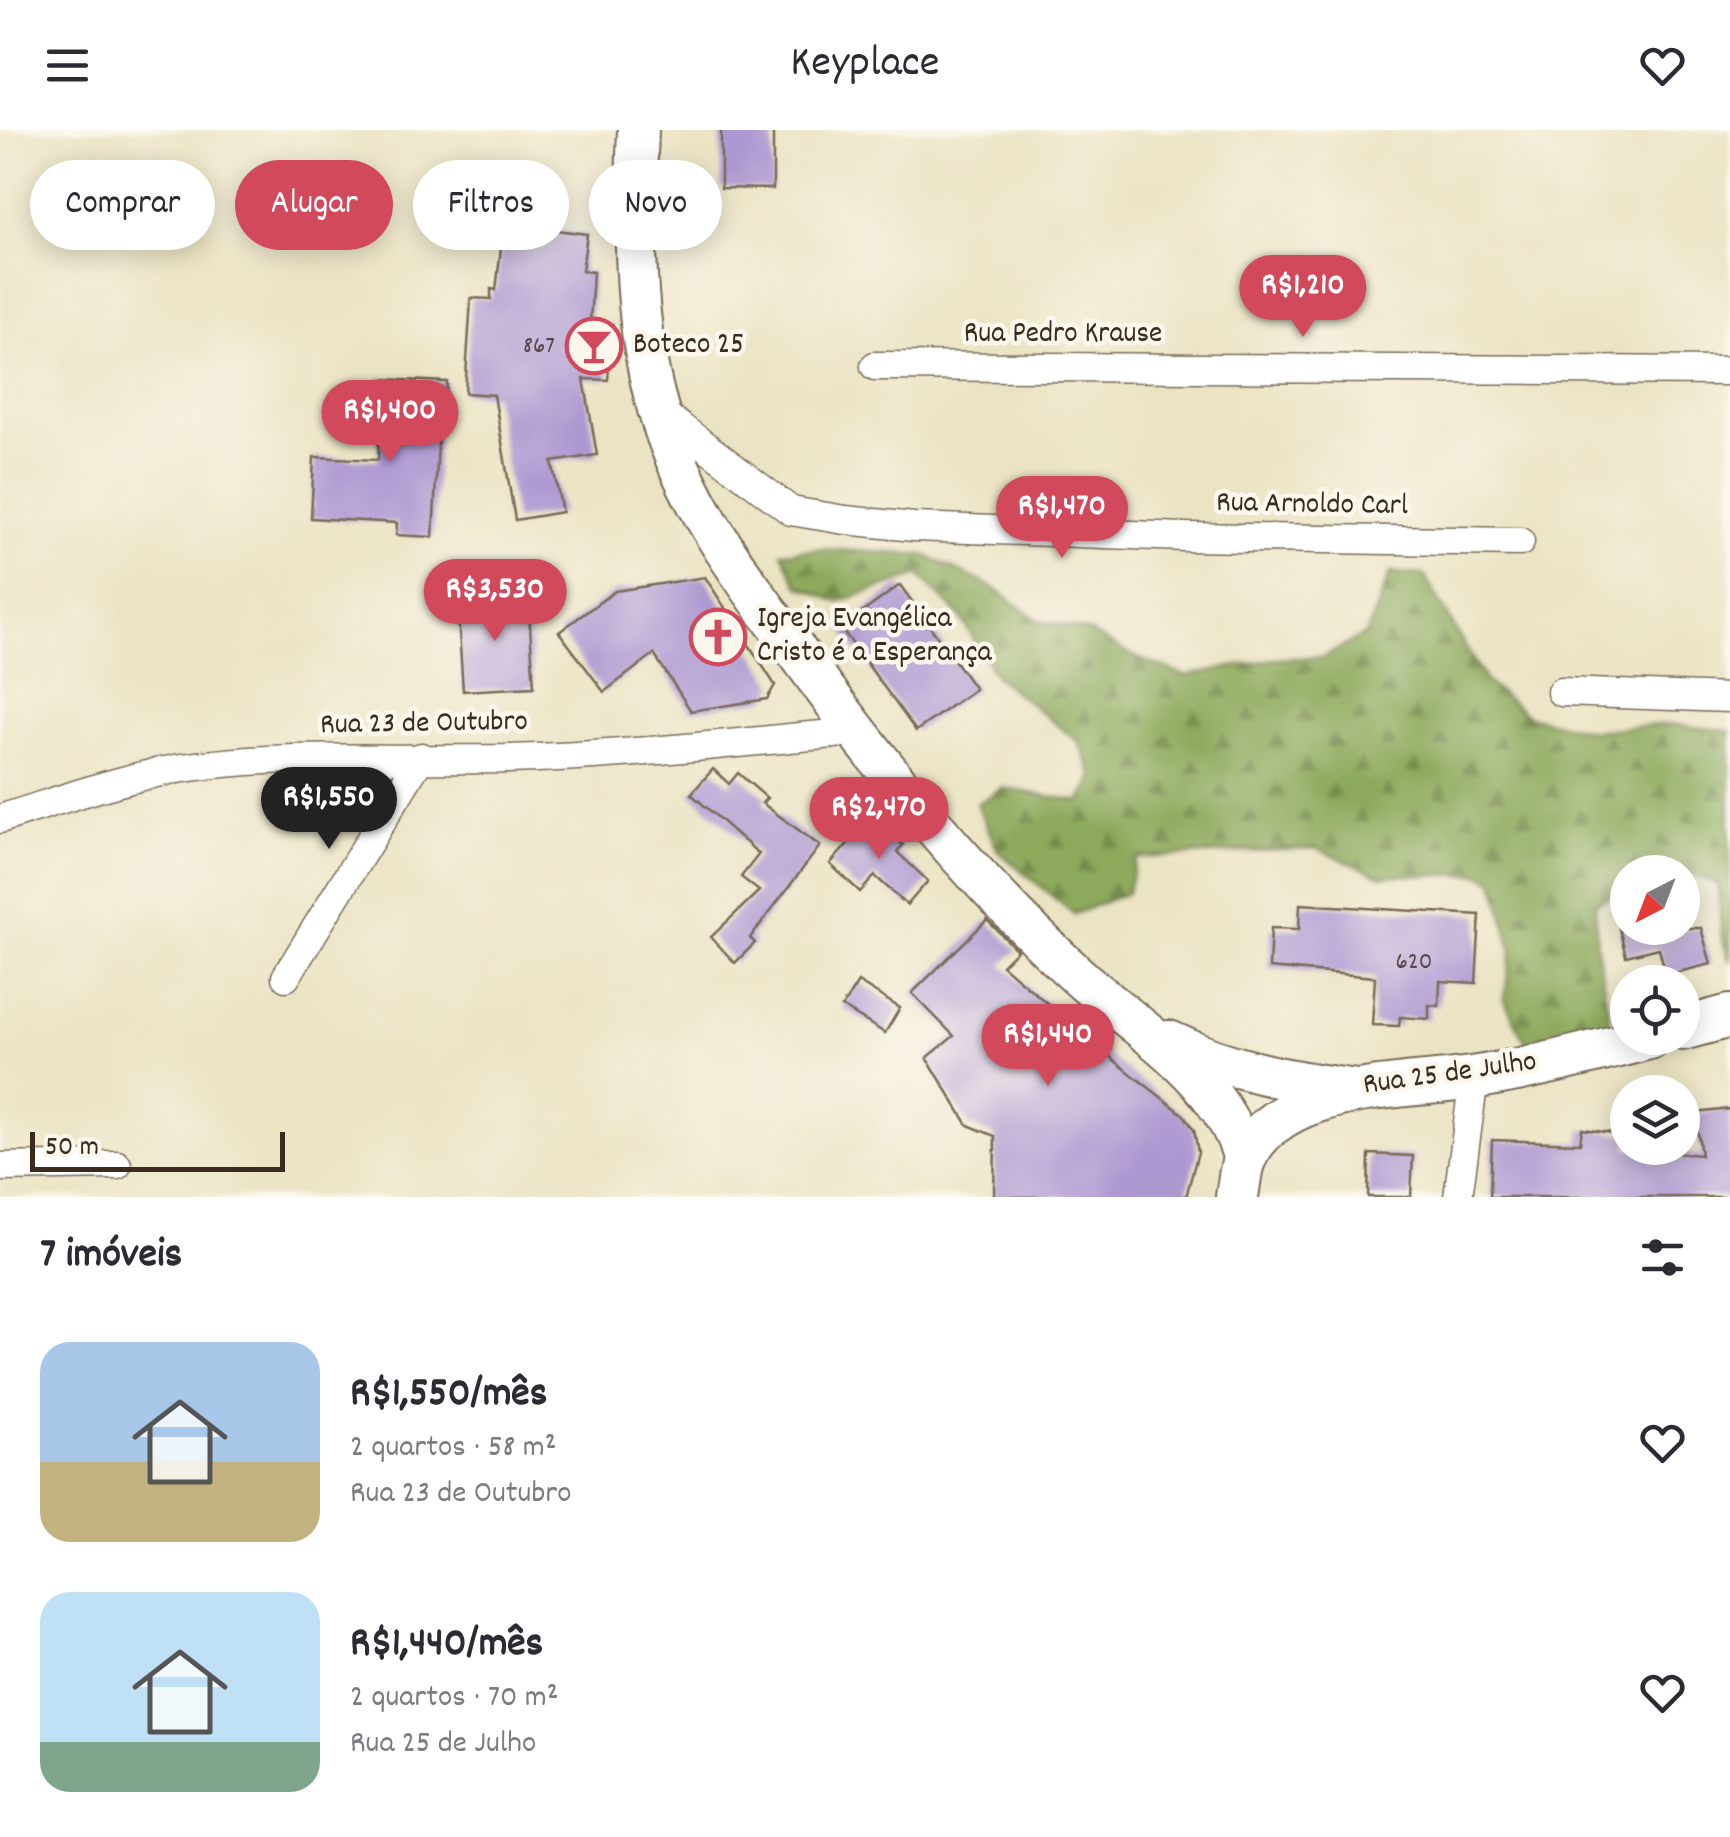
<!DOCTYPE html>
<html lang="pt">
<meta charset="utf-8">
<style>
:root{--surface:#fff;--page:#f7f7f7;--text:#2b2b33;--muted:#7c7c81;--accent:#d1495b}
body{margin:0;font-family:Dekko,sans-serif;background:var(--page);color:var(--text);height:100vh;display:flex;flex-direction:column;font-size:38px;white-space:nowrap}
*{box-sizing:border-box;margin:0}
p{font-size:32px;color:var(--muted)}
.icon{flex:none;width:55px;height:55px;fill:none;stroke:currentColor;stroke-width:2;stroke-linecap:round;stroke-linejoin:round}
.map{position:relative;height:1067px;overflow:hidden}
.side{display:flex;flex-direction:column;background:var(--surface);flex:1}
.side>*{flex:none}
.hud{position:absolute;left:30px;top:30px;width:1000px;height:90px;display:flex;gap:20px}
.needle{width:65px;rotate:222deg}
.tools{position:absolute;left:1610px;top:725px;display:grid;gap:20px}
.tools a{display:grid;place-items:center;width:90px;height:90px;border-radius:50%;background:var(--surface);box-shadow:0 5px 25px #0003;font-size:50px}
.scale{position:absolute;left:30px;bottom:25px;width:255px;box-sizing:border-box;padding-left:10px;border:5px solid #3b2a1e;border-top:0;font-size:28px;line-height:35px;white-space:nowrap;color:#3b2a1e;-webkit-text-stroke:8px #fbf7ec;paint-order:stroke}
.price{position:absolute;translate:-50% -85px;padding:0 22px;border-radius:35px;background:var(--accent);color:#fff;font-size:32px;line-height:65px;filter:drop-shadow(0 2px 5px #0008)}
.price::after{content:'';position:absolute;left:50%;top:60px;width:30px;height:22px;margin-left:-15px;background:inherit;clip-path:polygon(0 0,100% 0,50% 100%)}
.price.on{background:#222;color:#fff}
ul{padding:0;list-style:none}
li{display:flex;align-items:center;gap:30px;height:250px;padding:0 40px}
li span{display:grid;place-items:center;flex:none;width:280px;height:200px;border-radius:30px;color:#555}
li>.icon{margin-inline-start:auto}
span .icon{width:120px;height:120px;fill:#fffc;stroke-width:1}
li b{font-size:42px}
h2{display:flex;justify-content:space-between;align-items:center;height:120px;padding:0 40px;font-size:42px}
.tag{padding:0 35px;border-radius:45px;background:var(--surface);box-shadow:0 5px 25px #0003;font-size:35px;line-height:90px}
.tag.on{background:var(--accent);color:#fff}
header{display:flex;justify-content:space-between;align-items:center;height:130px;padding:0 40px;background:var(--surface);font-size:45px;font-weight:600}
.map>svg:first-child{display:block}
.forest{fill:url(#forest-firs);stroke:#646a3c;stroke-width:2.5}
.building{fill:#ad99d2}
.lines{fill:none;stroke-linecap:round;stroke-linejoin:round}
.minor-casing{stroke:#796b58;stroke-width:31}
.secondary-casing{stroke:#796b58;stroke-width:44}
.primary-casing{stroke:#796b58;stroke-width:46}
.minor{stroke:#fff;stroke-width:28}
.secondary{stroke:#fff;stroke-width:40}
.primary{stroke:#fff;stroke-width:42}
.labels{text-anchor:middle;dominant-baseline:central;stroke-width:9;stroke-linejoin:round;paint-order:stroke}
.number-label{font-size:25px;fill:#58464b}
.street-label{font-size:30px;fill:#3b2a1e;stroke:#fbf7ec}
.poi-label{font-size:30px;fill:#3b2a1e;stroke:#fbf7ec;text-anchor:start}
</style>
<header><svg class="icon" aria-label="menu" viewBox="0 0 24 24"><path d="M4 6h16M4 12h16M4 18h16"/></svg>Keyplace<svg class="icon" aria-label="heart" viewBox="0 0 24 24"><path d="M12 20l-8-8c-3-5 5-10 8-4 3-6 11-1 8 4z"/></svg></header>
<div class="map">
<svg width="1730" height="1067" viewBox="0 0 1730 1067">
<defs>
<pattern id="forest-firs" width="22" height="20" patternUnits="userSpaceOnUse" patternTransform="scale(2.5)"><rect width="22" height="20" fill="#8da95b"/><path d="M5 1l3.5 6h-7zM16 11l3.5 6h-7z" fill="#748a4b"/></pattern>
</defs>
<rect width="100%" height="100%" fill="#fbf7ec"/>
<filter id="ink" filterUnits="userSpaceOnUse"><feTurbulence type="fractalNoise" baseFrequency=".01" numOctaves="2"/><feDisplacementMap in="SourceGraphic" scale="20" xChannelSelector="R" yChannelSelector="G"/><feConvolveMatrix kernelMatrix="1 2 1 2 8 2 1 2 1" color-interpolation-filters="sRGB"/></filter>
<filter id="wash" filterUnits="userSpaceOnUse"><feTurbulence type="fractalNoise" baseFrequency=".0048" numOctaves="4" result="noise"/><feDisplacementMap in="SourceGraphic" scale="40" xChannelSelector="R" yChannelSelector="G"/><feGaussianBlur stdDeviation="2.25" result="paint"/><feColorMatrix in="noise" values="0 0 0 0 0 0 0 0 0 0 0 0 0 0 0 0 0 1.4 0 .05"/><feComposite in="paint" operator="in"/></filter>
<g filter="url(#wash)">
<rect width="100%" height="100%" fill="#ebe4c4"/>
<path class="forest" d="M 821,419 L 924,425 L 993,457 L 1038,490 L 1087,501 L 1137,528 L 1186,546 L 1274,529 L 1324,527 L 1367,503 L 1390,443 L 1424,445 L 1486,552 L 1528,586 L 1591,601 L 1668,594 L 1730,601 L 1730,833 L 1721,804 L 1718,754 L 1671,737 L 1660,742 L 1628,742 L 1627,758 L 1595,774 L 1597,817 L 1610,892 L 1526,913 L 1504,869 L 1512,821 L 1495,751 L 1480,744 L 1381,746 L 1316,718 L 1137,728 L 1127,763 L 1074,784 L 998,721 L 977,674 L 1003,658 L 1080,672 L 1094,647 L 1079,612 L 996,547 L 960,486 L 919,445 L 838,472 L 798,455 L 782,422 Z"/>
<g id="blocks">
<path class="building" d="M 721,0 L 773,0 L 773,59 L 721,58 Z
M 504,93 L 587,104 L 582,141 L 593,142 L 590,193 L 612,194 L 608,250 L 584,249 L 597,325 L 552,332 L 562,382 L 515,390 L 494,265 L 465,263 L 471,168 L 491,169 L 491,159 L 496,160 Z
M 381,249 L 447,252 L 445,295 L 439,294 L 433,407 L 396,405 L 397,393 L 311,388 L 314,327 L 378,330 Z
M 705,447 L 775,555 L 767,569 L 691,581 L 654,524 L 604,562 L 559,502 L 615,461 Z
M 900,455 L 975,559 L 916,601 L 841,498 Z
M 528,467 L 534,557 L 463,561 L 457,471 Z
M 713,639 L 729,654 L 738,643 L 767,668 L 762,673 L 820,716 L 750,808 L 755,813 L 735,833 L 711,807 L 759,761 L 741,747 L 759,724 L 691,664 Z
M 873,686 L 903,715 L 897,722 L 928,751 L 907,775 L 875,746 L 860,762 L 830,734 Z
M 1300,774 L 1480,785 L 1476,853 L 1440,851 L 1439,876 L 1429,875 L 1429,889 L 1400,887 L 1399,896 L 1372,895 L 1375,847 L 1269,838 L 1271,798 L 1299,799 Z
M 987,790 L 1017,820 L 1002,835 L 1115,931 L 1184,985 L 1194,1000 L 1198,1022 L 1186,1067 L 994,1067 L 995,1006 L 968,995 L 927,928 L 954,906 L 912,863 Z
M 1619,798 L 1701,798 L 1711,834 L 1666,845 L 1659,818 L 1626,826 Z
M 858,852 L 900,878 L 885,903 L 842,877 Z
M 1730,979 L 1730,1067 L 1490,1067 L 1492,1010 L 1580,1013 L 1582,999 L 1628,1005 L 1628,1018 L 1701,1025 L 1695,983 Z
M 1369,1024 L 1413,1026 L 1411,1067 L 1368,1067 Z"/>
</g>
</g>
<g filter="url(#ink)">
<use href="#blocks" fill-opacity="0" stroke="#796b58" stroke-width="2.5"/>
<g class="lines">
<g class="minor-casing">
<path id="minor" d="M 875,236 L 1730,241
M 658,280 L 791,381 L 845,390 L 914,397 L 1185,407 L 1520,412
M 1561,562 L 1730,568
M 0,689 C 64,669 131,644 197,636 C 300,623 405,631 508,629 C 624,626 740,612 856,602
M 286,847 L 421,627
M 0,1037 L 117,1035
M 1458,1067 L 1474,948"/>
</g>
<g class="secondary-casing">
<path id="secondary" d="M 638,0 C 634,92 632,190 658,279 C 684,371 745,452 801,527 C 884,641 975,753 1079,847 C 1139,901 1223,948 1244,1030
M 1169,911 C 1230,941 1291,951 1357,960"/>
</g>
<g class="primary-casing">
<path id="primary" d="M 1682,899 L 1730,886
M 1237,1067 C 1239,1055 1240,1040 1244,1030 C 1278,952 1402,959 1471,948 C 1531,939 1591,923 1649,908"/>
</g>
<use href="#minor" class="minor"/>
<use href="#secondary" class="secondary"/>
<use href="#primary" class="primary"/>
</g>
</g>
<defs>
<g id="bar-ring" transform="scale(2.875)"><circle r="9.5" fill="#fbf7ec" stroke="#d1495b" stroke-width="1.5"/><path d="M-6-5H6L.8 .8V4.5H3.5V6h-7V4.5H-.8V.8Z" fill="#d1495b"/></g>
<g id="church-ring" transform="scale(2.875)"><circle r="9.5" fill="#fbf7ec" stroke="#d1495b" stroke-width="1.5"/><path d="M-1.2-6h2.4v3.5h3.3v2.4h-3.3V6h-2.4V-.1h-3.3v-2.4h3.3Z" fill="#d1495b"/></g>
</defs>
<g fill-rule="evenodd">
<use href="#bar-ring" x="594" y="216"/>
<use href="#church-ring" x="718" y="507"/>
</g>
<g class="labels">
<g class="number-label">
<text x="539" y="217">867</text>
<text x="1414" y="833">620</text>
</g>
<g class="street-label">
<text x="1063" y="205">Rua Pedro Krause</text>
<text transform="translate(1312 376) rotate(1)">Rua Arnoldo Carl</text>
<text transform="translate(424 595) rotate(-1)">Rua 23 de Outubro</text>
<text transform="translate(1450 945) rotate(-8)">Rua 25 de Julho</text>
</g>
<g class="poi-label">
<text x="633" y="216">Boteco 25</text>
<text x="757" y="490">Igreja Evangélica<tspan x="757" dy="34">Cristo é a Esperança</tspan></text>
</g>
</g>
</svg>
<div class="tools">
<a><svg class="needle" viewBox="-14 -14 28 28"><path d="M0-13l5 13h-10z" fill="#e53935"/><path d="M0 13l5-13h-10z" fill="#7c7c81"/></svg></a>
<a><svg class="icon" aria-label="locate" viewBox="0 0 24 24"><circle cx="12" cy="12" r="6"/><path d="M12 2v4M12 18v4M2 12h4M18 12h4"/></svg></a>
<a><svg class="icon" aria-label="layers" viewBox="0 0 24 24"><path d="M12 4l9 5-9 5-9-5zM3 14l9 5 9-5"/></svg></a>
</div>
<div class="scale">50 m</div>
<b class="price" style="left:1303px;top:210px">R$1,210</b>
<b class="price" style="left:390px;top:335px">R$1,400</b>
<b class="price" style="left:1062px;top:431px">R$1,470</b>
<b class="price" style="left:495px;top:514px">R$3,530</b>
<b class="price on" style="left:329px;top:722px">R$1,550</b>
<b class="price" style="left:879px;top:732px">R$2,470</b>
<b class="price" style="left:1048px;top:959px">R$1,440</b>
<div class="hud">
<a class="tag">Comprar</a>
<a class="tag on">Alugar</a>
<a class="tag">Filtros</a>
<a class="tag">Novo</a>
</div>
</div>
<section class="side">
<h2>7 imóveis<svg class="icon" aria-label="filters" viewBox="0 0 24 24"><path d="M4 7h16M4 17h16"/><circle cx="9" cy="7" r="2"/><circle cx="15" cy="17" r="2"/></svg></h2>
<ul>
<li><span style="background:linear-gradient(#a9c7e8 60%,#c2b280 0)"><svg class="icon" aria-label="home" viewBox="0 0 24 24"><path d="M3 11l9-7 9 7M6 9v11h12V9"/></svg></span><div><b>R$1,550/mês</b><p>2 quartos · 58 m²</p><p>Rua 23 de Outubro</p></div><svg class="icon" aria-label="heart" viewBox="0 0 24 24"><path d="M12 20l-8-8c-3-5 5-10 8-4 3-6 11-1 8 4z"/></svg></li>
<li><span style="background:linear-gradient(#bfe0f5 75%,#7fa58c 0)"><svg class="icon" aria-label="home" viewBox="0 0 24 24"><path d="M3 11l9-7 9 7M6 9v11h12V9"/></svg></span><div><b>R$1,440/mês</b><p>2 quartos · 70 m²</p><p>Rua 25 de Julho</p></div><svg class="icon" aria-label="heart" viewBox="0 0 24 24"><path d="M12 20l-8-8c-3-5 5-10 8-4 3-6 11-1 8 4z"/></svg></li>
</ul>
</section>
